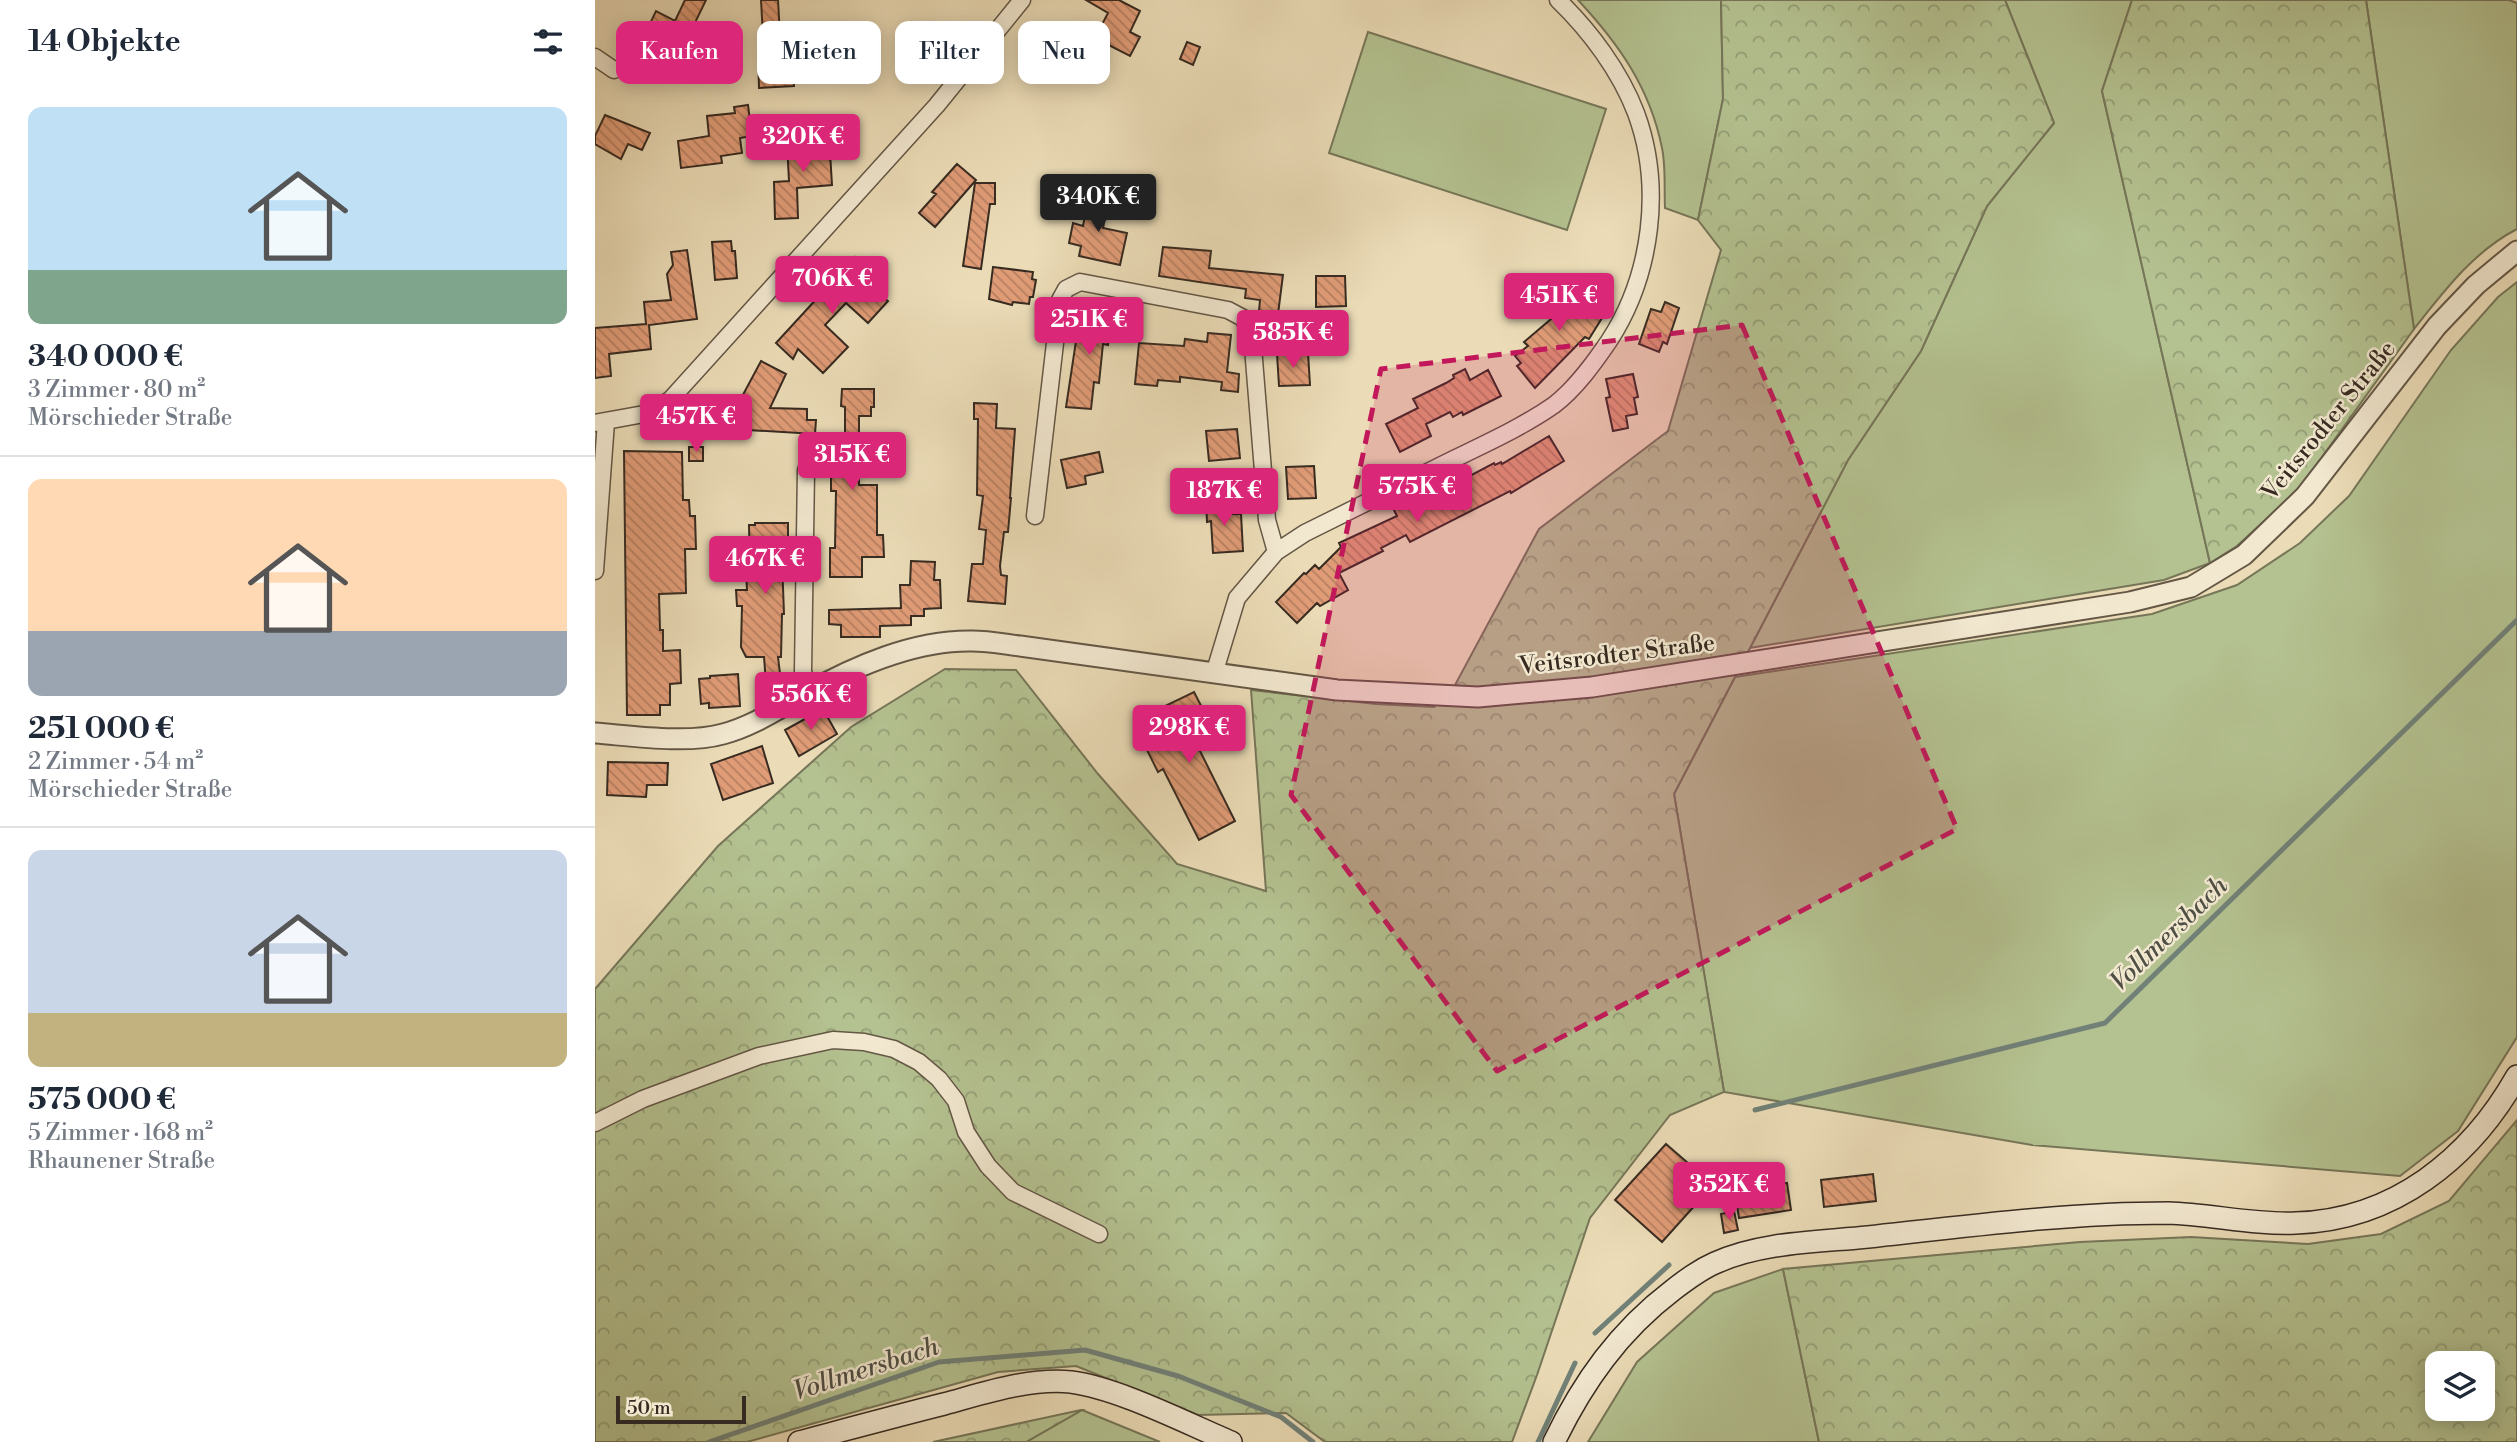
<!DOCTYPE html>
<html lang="de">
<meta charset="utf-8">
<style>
:root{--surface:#fff;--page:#f2f2f3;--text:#1f2937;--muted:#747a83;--line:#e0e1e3;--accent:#db2777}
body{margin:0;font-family:"Libre Bodoni",serif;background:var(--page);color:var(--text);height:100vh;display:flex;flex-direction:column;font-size:26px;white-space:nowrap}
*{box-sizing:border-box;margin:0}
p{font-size:23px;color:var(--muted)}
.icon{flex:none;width:38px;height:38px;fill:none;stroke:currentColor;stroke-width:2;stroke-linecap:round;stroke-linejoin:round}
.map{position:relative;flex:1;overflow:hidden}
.drawer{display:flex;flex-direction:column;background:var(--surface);width:595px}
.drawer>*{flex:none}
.top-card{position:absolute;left:21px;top:21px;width:665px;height:63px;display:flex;gap:14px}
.fabs{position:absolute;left:1830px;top:1351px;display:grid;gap:14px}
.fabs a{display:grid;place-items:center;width:70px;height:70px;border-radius:14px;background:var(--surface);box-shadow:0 4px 18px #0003;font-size:35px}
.scale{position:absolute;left:21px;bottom:18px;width:130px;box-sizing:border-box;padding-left:7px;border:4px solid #372b21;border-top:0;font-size:19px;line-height:24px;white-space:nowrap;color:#372b21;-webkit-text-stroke:5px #f2e8d0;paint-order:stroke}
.price{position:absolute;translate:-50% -60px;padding:0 16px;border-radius:7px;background:var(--accent);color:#fff;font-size:23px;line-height:46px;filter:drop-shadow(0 2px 4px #0008)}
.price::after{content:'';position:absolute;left:50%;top:42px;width:21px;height:16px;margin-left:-10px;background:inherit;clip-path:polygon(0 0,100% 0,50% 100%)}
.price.on{background:#222;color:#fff}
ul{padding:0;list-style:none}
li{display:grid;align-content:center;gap:14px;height:371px;padding:0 28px}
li+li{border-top:2px solid var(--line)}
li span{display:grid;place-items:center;height:217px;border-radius:14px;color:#555}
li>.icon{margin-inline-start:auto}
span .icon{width:126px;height:126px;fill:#fffc;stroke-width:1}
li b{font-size:30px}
h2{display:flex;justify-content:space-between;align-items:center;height:84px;padding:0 28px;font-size:30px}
.pill{padding:0 24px;border-radius:14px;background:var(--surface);box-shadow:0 4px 18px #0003;font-size:24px;line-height:63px}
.pill.on{background:var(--accent);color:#fff}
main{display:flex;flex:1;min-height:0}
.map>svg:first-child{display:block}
.green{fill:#b4c190;stroke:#767658;stroke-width:2}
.forest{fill:url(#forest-crowns);stroke:#767658;stroke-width:2;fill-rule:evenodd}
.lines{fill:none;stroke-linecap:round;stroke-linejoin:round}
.stream{stroke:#718178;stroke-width:5}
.building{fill:url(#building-back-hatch);stroke:#372b21;stroke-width:2}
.minor-casing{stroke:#645746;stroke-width:19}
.tertiary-casing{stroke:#645746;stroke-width:23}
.secondary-casing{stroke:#372b21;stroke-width:24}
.minor{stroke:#f2e8d0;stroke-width:16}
.tertiary{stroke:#f2e8d0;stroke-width:19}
.secondary{stroke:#f2e8d0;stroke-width:21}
.marked{fill:#c2185b;fill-opacity:0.2;stroke:#c2185b;stroke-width:5;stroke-dasharray:14 9;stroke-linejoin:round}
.labels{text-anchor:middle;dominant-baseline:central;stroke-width:5;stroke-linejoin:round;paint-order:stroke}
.street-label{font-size:24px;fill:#372b21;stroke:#f2e8d0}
.water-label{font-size:26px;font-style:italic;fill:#4f4f45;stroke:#f2e8d0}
</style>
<main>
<section class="drawer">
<h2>14 Objekte<svg class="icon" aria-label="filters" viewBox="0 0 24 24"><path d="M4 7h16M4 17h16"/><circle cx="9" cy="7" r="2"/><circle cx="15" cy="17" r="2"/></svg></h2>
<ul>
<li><span style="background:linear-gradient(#bfe0f5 75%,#7fa58c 0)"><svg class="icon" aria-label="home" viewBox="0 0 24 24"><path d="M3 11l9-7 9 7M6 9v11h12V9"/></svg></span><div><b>340 000 €</b><p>3 Zimmer · 80 m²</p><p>Mörschieder Straße</p></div></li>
<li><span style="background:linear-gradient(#ffd9b3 70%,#9aa5b1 0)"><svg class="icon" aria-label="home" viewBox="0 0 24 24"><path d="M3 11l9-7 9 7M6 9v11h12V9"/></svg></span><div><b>251 000 €</b><p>2 Zimmer · 54 m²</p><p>Mörschieder Straße</p></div></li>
<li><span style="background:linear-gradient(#c9d6e8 75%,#c2b280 0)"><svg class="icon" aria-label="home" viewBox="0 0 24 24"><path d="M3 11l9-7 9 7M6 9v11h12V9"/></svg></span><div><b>575 000 €</b><p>5 Zimmer · 168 m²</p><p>Rhaunener Straße</p></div></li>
</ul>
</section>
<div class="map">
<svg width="1922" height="1442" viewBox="0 0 1922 1442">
<defs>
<pattern id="forest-crowns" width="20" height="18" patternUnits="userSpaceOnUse" patternTransform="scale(1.75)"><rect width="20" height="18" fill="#b4c190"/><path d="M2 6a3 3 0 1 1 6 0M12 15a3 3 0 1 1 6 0" fill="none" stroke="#939d75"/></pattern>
<pattern id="building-back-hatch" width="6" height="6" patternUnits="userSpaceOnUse" patternTransform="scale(1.75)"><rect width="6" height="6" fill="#e09c77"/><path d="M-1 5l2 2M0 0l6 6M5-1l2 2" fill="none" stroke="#b67f61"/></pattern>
</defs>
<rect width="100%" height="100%" fill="#ebdcb7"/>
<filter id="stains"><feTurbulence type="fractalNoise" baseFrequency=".00286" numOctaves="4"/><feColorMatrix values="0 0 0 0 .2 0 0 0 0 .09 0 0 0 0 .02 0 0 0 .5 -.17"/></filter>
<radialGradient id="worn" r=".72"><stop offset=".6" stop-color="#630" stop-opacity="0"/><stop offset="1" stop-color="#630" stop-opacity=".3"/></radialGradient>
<path class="green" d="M 983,0 L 1126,0 L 1128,99 L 1103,220 L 1070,208 C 1069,188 1071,167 1067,148 C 1055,88 1024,44 983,0 Z
M 1410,0 L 1537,0 L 1507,91 L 1615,563 L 1569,580 L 1155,648 L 1253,460 L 1326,351 L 1392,206 L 1459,123 Z
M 1771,0 L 1914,0 L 1922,3 L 1922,229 C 1878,252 1849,291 1819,329 Z
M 773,32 L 1011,109 L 972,230 L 734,153 Z
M 1922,282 L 1922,1037 L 1863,1131 L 1805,1176 L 1437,1145 L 1129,1092 L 1079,794 L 1140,677 L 1557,614 L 1642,585 L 1705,543 L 1754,496 L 1856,350 L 1903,297 Z
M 1188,1269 L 1224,1442 L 993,1442 L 1042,1362 L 1119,1293 Z
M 487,1410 L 565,1442 L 431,1442 Z"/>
<path class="forest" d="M 1126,0 L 1410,0 L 1459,123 L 1392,206 L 1326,351 L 1253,460 L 1079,794 L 1129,1092 L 1075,1115 L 995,1218 L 942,1375 L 917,1442 L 730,1442 L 691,1413 L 603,1415 L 481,1366 L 403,1372 L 152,1442 L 0,1442 L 0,989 L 123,846 L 256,727 L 350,669 L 421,670 L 503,774 L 582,864 L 671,891 L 656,690 L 781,704 L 839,707 L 859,687 L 944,529 L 1073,431 L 1126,250 L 1103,220 L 1128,99 Z
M 1537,0 L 1771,0 L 1819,329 L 1704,489 L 1642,546 L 1615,563 L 1507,91 Z
M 1922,1120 L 1922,1442 L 1224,1442 L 1188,1269 L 1485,1242 L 1596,1237 L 1713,1244 L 1786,1234 L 1854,1201 ZM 1843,1363 L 1888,1363 L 1888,1409 L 1843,1409 Z
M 487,1410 L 431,1442 L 338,1442 L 486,1410 Z"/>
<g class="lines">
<path class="stream" d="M 1160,1110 L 1510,1023 L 1922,620
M 1000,1333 L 1074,1265
M 114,1442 L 344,1362 L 490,1350 L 583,1376 L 686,1417 L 718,1442
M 943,1442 L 980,1363"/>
</g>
<path class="building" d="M 90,0 L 111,0 L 95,33 L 106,38 L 101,48 L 119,56 L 112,71 L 66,49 L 70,41 L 51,32 L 61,11 L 80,21 Z
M 166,0 L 183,0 L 186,53 L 197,52 L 199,86 L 164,88 L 163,55 L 169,55 Z
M 491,0 L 524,0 L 545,11 L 535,32 L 545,37 L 535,56 L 500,38 L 513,13 Z
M 592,42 L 605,47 L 598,65 L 585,59 Z
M 153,105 L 157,136 L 145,138 L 147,153 L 126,156 L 127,163 L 86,168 L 83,141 L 114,136 L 112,116 L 140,113 L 139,107 Z
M 10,115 L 55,133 L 47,150 L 33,144 L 26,159 L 0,144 L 0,136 Z
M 238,138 L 239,152 L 235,152 L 237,185 L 202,188 L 203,218 L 180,219 L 179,182 L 194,181 L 192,143 Z
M 362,164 L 381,180 L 340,227 L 324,213 L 341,194 L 337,192 Z
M 380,183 L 400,183 L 400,204 L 395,204 L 386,269 L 368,266 Z
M 494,194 L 514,198 L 508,228 L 532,233 L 525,265 L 484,256 L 486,246 L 474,243 L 478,223 L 488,226 Z
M 136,241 L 137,251 L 140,251 L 142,278 L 120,280 L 117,242 Z
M 568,247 L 616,251 L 614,268 L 688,275 L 683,314 L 664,311 L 665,300 L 650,298 L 651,289 L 564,276 Z
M 92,250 L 102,319 L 54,325 L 56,349 L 14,354 L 16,376 L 0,378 L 0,328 L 51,324 L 49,302 L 76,300 L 72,274 L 78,265 L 76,252 Z
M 260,257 L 278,273 L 271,282 L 293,301 L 273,323 L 251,303 L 230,325 L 253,347 L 228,373 L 203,349 L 198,359 L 181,343 Z
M 398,267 L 438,272 L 437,279 L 441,280 L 438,297 L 435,297 L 434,304 L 418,302 L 417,305 L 394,299 Z
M 721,276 L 750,276 L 751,306 L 721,307 Z
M 972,282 L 975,285 L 977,282 L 1002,298 L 996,311 L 1007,318 L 994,339 L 990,337 L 940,388 L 922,366 L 926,363 L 920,356 L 933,346 L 929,342 L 956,319 L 949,314 Z
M 1070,302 L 1084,308 L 1072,344 L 1068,342 L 1064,352 L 1044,344 L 1056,309 L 1066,312 Z
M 490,306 L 517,309 L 513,345 L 508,344 L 504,383 L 499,382 L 496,409 L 471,407 L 481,341 L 485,342 Z
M 613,333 L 636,335 L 632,372 L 644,374 L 643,392 L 626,390 L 627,382 L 585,377 L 585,382 L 563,380 L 562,386 L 540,384 L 544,343 L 589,346 L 590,339 L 612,342 Z
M 713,353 L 715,385 L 684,386 L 682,354 Z
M 166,361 L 191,374 L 175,408 L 212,409 L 212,420 L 221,420 L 220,434 L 153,430 L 154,406 L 142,406 Z
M 870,369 L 875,380 L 893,370 L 906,396 L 868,415 L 867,412 L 858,417 L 855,412 L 831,424 L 836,436 L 805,452 L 791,424 L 823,408 L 818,399 L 851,383 L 859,378 L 858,375 Z
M 1038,374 L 1043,397 L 1039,398 L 1042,414 L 1031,416 L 1033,428 L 1018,431 L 1011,398 L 1015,397 L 1011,379 Z
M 247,389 L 279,389 L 279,407 L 276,407 L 276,416 L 264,416 L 264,485 L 282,485 L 282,535 L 288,535 L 289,557 L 267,557 L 267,577 L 235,577 L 235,548 L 240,548 L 241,491 L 236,491 L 236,464 L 229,464 L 229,437 L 250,436 L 250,407 L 246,406 Z
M 379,403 L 402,404 L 401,428 L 420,429 L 415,498 L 416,498 L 413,532 L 409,532 L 405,566 L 406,575 L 412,576 L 410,604 L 373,601 L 377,564 L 388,564 L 391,530 L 384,529 L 388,496 L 382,495 L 383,419 L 379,419 Z
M 642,429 L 645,458 L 614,461 L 611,431 Z
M 954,436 L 969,461 L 916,493 L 915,491 L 815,542 L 811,535 L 786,548 L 788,551 L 744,573 L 753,590 L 725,606 L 722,603 L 702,623 L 681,602 L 709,573 L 711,574 L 720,565 L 724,569 L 746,547 L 744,543 L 802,516 L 798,508 L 833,490 L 840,505 L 874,488 L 869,479 L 899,463 L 900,465 L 906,462 L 907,464 Z
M 94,447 L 108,447 L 108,461 L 94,461 Z
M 29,451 L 87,452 L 88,500 L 94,500 L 95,516 L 100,516 L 101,549 L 90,549 L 91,593 L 64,594 L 65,630 L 68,630 L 68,651 L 85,650 L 86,683 L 75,684 L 75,705 L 65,705 L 65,715 L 32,715 Z
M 504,452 L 508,472 L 490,476 L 491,484 L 472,488 L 466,460 Z
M 719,466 L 721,498 L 693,499 L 691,467 Z
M 631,500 L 632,514 L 646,514 L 648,551 L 618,553 L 616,521 L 612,522 L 611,501 Z
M 160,523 L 193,523 L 193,561 L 187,560 L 189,614 L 187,614 L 186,657 L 183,657 L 186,682 L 171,683 L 169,657 L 151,657 L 146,647 L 147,606 L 142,606 L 141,590 L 152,590 L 151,571 L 155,571 L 154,525 L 160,525 Z
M 316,561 L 340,562 L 339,580 L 345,580 L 346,608 L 329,609 L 329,616 L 316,616 L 316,625 L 285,626 L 285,637 L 246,637 L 246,625 L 234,624 L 234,610 L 306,608 L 305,585 L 315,585 Z
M 143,674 L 145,706 L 114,708 L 114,703 L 106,704 L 104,679 L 115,678 L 115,676 Z
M 599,692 L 620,733 L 601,743 L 640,821 L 604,840 L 568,769 L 563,772 L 546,738 L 572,724 L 564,709 Z
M 228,709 L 242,734 L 204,756 L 190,730 Z
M 167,746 L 178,783 L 128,800 L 116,764 Z
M 13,762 L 73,763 L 72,785 L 52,785 L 51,797 L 12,795 Z
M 1071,1144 L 1094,1164 L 1092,1167 L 1100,1183 L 1090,1193 L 1102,1203 L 1067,1242 L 1020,1200 Z
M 1278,1174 L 1281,1201 L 1229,1207 L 1226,1180 Z
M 1192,1183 L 1196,1210 L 1144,1218 L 1140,1192 Z
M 1139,1211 L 1143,1230 L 1129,1233 L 1126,1214 Z"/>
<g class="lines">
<g class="minor-casing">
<path id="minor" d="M 0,57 L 19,70
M 0,423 L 49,414 L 75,400 L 342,105 L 427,0
M 211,470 L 208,671 L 213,692
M 440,516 L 465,300 L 471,289 L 485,282 L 633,310 L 648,318 L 657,335 L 672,520 L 681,552
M 0,571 L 11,422
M 619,674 L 642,598 L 681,552 L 710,533 C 760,508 811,483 861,458 C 894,442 929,426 959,405 C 981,388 999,363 1014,341 C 1057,275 1068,186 1041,113 C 1025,71 995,31 963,0
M 0,1123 L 48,1099 L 164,1056 L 238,1040 L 269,1042 L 299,1049 L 324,1062 L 344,1079 L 361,1101 L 371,1132 L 393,1166 L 418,1192 L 504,1234"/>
</g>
<g class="tertiary-casing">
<path id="tertiary" d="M 0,733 C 38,736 92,744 128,734 C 158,726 183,709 210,694 C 260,666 319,640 377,641 C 393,641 409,644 425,646 L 742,690 L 883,697 L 997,687 L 1535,602 L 1596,587 L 1649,555 L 1710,496 L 1842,326 L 1881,285 L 1922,251"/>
</g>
<g class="secondary-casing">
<path id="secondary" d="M 204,1442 C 253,1429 301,1416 349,1404 C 390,1393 433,1378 476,1382 C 523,1388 591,1423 636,1442
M 959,1442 C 988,1382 1024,1331 1078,1290 C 1091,1280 1104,1270 1120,1263 C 1166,1242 1223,1242 1273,1237 C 1373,1226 1473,1213 1573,1213 C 1615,1214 1658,1225 1701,1223 C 1799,1220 1875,1159 1922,1076"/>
</g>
<use href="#minor" class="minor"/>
<use href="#tertiary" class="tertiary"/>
<use href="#secondary" class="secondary"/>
</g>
<path class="marked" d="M 1147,325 L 1362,829 L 902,1071 L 696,795 L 786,369 Z"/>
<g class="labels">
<g class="street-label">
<text transform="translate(1734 421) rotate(-51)">Veitsrodter Straße</text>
<text transform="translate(1022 655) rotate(-7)">Veitsrodter Straße</text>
</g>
<g class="water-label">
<text transform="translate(1574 934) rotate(-44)">Vollmersbach</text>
<text transform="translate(271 1369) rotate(-18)">Vollmersbach</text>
</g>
</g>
<rect width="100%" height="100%" filter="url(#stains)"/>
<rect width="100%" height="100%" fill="url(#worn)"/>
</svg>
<div class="fabs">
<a><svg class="icon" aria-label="layers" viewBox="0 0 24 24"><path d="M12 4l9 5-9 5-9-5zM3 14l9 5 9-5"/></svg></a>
</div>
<div class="scale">50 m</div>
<b class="price" style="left:208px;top:174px">320K €</b>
<b class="price on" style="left:503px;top:234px">340K €</b>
<b class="price" style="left:237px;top:316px">706K €</b>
<b class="price" style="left:964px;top:333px">451K €</b>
<b class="price" style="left:494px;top:357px">251K €</b>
<b class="price" style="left:698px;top:370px">585K €</b>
<b class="price" style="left:101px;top:454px">457K €</b>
<b class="price" style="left:257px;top:492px">315K €</b>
<b class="price" style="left:822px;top:524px">575K €</b>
<b class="price" style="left:629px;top:528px">187K €</b>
<b class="price" style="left:170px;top:596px">467K €</b>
<b class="price" style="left:216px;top:732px">556K €</b>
<b class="price" style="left:594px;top:765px">298K €</b>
<b class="price" style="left:1134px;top:1222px">352K €</b>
<div class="top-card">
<a class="pill on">Kaufen</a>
<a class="pill">Mieten</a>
<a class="pill">Filter</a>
<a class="pill">Neu</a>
</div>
</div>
</main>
